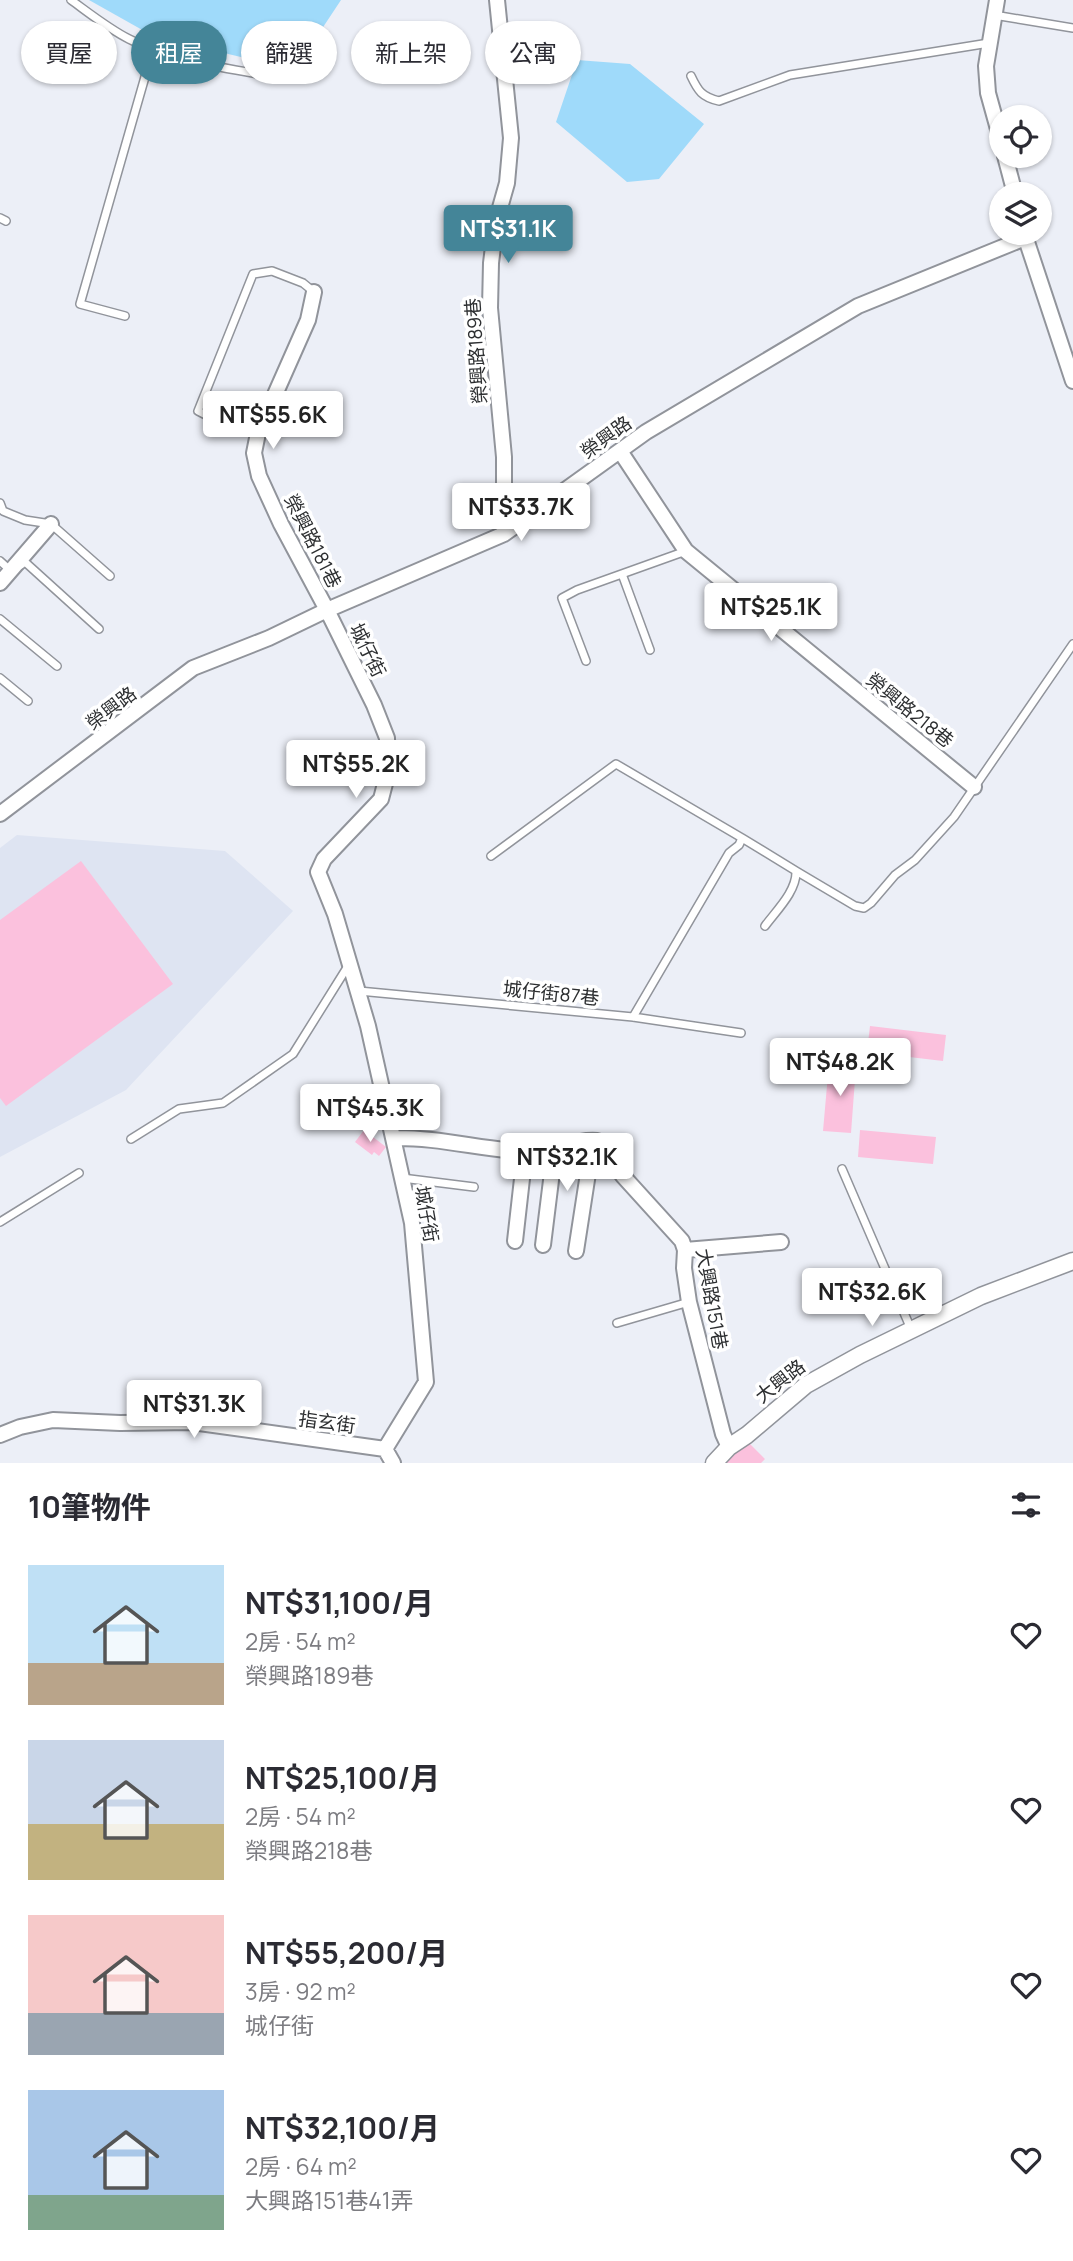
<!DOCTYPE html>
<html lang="zh-TW">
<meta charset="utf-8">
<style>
:root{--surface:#fff;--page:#f2f2f3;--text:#2b2b33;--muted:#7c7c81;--accent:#448598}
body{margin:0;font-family:Manrope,"Noto Sans TC",sans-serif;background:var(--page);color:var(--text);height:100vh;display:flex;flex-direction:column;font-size:26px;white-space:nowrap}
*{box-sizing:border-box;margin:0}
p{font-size:23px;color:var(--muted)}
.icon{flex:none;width:38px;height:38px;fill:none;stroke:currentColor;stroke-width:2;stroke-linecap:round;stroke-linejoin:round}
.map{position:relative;height:1463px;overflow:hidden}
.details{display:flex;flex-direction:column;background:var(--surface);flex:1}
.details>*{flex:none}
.top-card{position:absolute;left:21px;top:21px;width:700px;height:63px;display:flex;gap:14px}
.controls{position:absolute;left:989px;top:105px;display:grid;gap:14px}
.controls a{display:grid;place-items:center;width:63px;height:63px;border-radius:50%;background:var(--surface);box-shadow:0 2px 5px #0004;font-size:35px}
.price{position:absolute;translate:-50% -60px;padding:0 16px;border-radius:7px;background:#fff;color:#222;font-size:23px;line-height:46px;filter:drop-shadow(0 2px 4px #0008)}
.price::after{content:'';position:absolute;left:50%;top:42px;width:21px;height:16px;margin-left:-10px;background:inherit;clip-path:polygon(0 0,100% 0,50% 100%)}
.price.on{background:var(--accent);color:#fff}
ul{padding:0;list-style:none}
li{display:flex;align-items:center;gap:21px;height:175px;padding:0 28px}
li span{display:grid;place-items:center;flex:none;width:196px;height:140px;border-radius:0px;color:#555}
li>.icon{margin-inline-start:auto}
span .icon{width:84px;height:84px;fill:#fffc;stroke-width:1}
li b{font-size:30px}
h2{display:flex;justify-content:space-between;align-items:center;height:84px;padding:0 28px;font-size:30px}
.pill{padding:0 24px;border-radius:32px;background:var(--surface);box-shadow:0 2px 5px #0004;font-size:24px;line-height:63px}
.pill.on{background:var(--accent);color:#fff}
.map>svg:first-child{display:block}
.built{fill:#dee4f2}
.water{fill:#9fdafa}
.building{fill:#fbc1dd}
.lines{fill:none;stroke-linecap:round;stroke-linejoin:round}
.service-casing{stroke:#91949b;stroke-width:10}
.minor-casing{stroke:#91949b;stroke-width:18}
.tertiary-casing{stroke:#91949b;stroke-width:19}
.service{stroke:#fff;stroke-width:7}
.minor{stroke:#fff;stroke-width:14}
.tertiary{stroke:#fff;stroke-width:16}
.labels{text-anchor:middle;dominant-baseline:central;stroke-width:7;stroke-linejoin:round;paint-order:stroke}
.street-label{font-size:19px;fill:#2d2f31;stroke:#fff}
</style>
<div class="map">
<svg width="1073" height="1463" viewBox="0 0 1073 1463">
<rect width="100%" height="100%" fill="#eceff7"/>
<path class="built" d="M 17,835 L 225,851 L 293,911 L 126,1090 L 0,1157 L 0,848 Z"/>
<path class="water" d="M 89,0 L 341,0 L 298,65 L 245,58 L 153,36 Z
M 577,60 L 630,64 L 704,124 L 659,179 L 627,182 L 556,122 Z"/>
<path class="building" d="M 81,861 L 173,984 L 6,1106 L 0,1098 L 0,920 Z
M 870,1026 L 946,1035 L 943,1061 L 867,1052 Z
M 829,1063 L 856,1066 L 851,1133 L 823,1131 Z
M 364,1130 L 386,1147 L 379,1156 L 374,1152 L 372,1155 L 355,1142 Z
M 860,1130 L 936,1137 L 933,1164 L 858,1157 Z
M 748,1442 L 765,1459 L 761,1463 L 725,1463 Z"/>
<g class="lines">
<g class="service-casing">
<path id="service" d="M 71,0 C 89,13 109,29 129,39 C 175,63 230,68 280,78
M 994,15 L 1073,28
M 691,76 C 698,91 702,97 719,101 L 790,75 L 989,43
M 0,218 L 6,221
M 125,316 L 80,304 L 153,49
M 258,432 L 225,425 L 198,411 L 253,274 L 272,271 L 303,283 L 314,292
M 0,503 L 3,511 L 25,520 L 51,524 L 110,576
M 0,561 L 11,571
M 21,565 L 25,562 L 99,629
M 622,574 L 650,650
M 0,619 L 57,666
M 586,661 L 562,598 L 577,590 L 686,551
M 0,678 L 28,701
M 491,856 L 616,764 L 742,838
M 796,871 L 855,906 L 864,908 L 871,903 L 895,875 L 915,860 L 954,817 L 1073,644
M 359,991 L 633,1017 L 741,1033
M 633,1017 L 729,853 L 739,845 L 742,838 L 796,871 C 797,891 776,911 765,926
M 131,1139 L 179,1109 L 223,1103 L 293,1054 L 348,966
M 842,1169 L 911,1329
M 402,1178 L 474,1187
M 0,1222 L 79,1173
M 617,1323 L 689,1302"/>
</g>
<g class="minor-casing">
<path id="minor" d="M 497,0 L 511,138 L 507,183 L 496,222 L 491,263 L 490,308 L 504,457 L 504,534
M 997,0 L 986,66 L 988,93 L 1001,140
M 1005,156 L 1015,194
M 1024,233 L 1073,381
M 314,292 L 308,320 L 258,433 L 254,453 L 259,476 L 281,524 L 327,610 L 374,705 L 387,738 L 388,772 L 381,799 L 324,859 L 318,872 L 335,914 L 368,1026 L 412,1223 L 426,1382 L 385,1449
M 620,451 L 686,551 L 974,787
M 0,583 L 51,524
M 0,814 L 193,668 L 269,638 L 327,610 L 504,534 L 646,432 L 858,306 L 1025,238
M 393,1138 C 439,1137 483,1150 528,1152 C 552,1154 574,1139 597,1141 L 623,1176 L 682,1241 L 685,1250 L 684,1268 L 689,1302 L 723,1434 L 729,1447
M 515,1241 L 525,1152
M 543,1245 L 555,1148
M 685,1250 L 781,1242
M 576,1251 L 593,1141
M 0,1435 L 20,1427 L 53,1420 L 120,1423 L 192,1422 L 385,1449 L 393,1463"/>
</g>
<g class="tertiary-casing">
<path id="tertiary" d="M 714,1463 L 729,1447 L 747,1435 L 806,1385 L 860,1355 L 981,1296 L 1073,1261"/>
</g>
<use href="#service" class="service"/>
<use href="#minor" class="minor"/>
<use href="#tertiary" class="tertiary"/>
</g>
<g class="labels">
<g class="street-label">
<text transform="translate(476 351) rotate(-94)">榮興路189巷</text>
<text transform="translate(606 437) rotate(-36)">榮興路</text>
<text transform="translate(313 541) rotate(63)">榮興路181巷</text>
<text transform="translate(368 650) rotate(64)">城仔街</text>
<text transform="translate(111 708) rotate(-37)">榮興路</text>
<text transform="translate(910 710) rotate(39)">榮興路218巷</text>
<text transform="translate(551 993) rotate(6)">城仔街87巷</text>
<text transform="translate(427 1214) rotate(80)">城仔街</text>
<text transform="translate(712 1299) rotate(80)">大興路151巷</text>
<text transform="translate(780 1381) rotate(-38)">大興路</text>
<text transform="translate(327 1422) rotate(8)">指玄街</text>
</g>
</g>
</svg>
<div class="controls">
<a><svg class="icon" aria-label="locate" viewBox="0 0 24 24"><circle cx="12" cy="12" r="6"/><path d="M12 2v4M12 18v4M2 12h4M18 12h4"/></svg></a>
<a><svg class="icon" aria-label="layers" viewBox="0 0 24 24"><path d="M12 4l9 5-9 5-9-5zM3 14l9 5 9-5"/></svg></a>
</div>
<b class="price on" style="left:508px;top:265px">NT$31.1K</b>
<b class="price" style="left:273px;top:451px">NT$55.6K</b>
<b class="price" style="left:521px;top:543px">NT$33.7K</b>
<b class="price" style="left:771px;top:643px">NT$25.1K</b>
<b class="price" style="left:356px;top:800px">NT$55.2K</b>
<b class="price" style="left:840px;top:1098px">NT$48.2K</b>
<b class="price" style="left:370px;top:1144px">NT$45.3K</b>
<b class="price" style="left:567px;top:1193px">NT$32.1K</b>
<b class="price" style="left:872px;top:1328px">NT$32.6K</b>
<b class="price" style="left:194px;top:1440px">NT$31.3K</b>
<div class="top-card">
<a class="pill">買屋</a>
<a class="pill on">租屋</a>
<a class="pill">篩選</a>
<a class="pill">新上架</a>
<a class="pill">公寓</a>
</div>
</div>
<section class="details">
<h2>10筆物件<svg class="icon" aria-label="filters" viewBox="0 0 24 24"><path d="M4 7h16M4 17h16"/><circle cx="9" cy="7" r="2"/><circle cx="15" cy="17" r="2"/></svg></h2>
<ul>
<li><span style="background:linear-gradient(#bfe0f5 70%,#b9a48a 0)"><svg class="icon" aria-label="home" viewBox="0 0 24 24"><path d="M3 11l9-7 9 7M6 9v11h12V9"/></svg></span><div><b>NT$31,100/月</b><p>2房 · 54 m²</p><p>榮興路189巷</p></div><svg class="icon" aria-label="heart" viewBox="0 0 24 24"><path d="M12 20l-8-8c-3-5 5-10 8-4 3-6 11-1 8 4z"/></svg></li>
<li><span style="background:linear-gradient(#c9d6e8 60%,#c2b280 0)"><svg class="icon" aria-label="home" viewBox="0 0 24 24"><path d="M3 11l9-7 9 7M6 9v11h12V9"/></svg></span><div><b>NT$25,100/月</b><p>2房 · 54 m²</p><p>榮興路218巷</p></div><svg class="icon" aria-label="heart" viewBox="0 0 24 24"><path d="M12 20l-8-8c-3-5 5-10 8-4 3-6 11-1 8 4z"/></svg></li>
<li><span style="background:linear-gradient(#f6c9c9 70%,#9aa5b1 0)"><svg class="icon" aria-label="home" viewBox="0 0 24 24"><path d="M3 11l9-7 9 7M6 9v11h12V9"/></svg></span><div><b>NT$55,200/月</b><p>3房 · 92 m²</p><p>城仔街</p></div><svg class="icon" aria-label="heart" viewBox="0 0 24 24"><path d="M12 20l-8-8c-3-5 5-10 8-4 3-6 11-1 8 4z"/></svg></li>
<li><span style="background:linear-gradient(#a9c7e8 75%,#7fa58c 0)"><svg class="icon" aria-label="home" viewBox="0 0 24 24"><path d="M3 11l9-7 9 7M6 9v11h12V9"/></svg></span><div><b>NT$32,100/月</b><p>2房 · 64 m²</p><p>大興路151巷41弄</p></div><svg class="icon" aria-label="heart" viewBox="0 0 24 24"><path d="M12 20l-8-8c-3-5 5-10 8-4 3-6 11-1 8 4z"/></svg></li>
</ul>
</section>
